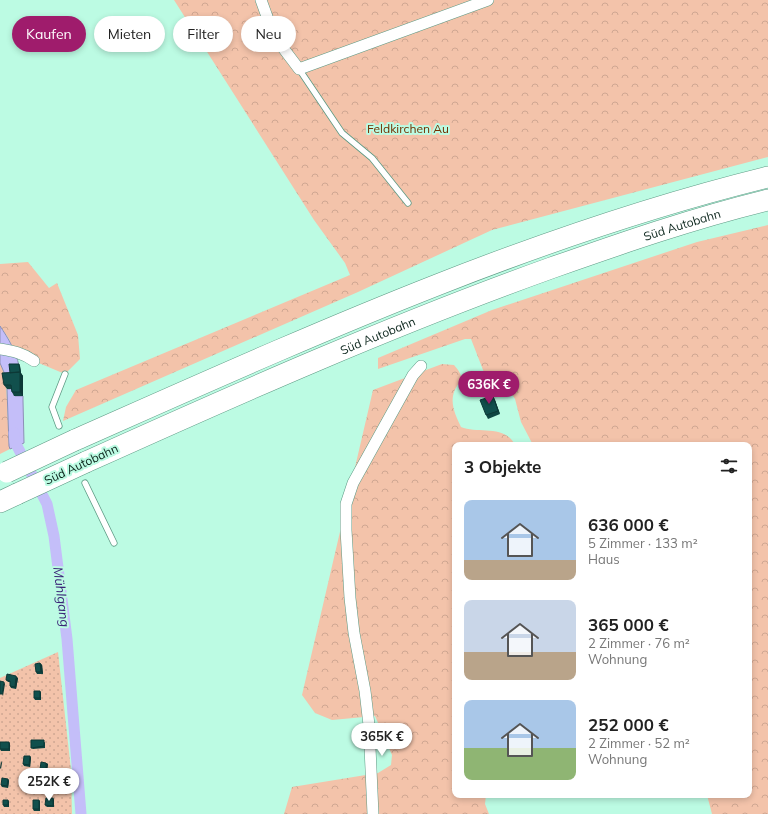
<!DOCTYPE html>
<html lang="de">
<meta charset="utf-8">
<style>
:root{--surface:#fff;--page:#f2f2f2;--text:#222;--muted:#767676;--accent:#9f1c6c}
body{margin:0;font-family:Mulish,sans-serif;background:var(--page);color:var(--text);height:100vh;display:flex;flex-direction:column;font-size:15px;white-space:nowrap}
*{box-sizing:border-box;margin:0}
p{font-size:13px;color:var(--muted)}
.icon{flex:none;width:22px;height:22px;fill:none;stroke:currentColor;stroke-width:2;stroke-linecap:round;stroke-linejoin:round}
.map{position:relative;flex:1;overflow:hidden}
.side{position:absolute;left:452px;top:442px;width:300px;height:356px;display:flex;flex-direction:column;background:var(--surface);border-radius:8px;box-shadow:0 2px 6px #0003}
.side>*{flex:none}
.banner{position:absolute;left:12px;top:16px;width:380px;height:36px;display:flex;gap:8px}
.price{position:absolute;translate:-50% -34px;padding:0 9px;border-radius:14px;background:#fff;color:#222;font-size:13px;line-height:26px;filter:drop-shadow(0 1px 2px #0008)}
.price::after{content:'';position:absolute;left:50%;top:24px;width:12px;height:9px;margin-left:-6px;background:inherit;clip-path:polygon(0 0,100% 0,50% 100%)}
.price.on{background:var(--accent);color:#fff}
ul{padding:0;list-style:none}
li{display:flex;align-items:center;gap:12px;height:100px;padding:0 12px}
li span{display:grid;place-items:center;flex:none;width:112px;height:80px;border-radius:8px;color:#555}
li>.icon{margin-inline-start:auto}
span .icon{width:48px;height:48px;fill:#fffc;stroke-width:1}
li b{font-size:17px}
h2{display:flex;justify-content:space-between;align-items:center;height:48px;padding:0 12px;font-size:17px}
.tag{padding:0 14px;border-radius:18px;background:var(--surface);box-shadow:0 2px 6px #0003;font-size:14px;line-height:36px}
.tag.on{background:var(--accent);color:#fff}
.map>svg:first-child{display:block}
.forest{fill:url(#forest-crowns)}
.garden{fill:url(#garden-dots)}
.water{fill:#c4bef9;stroke:#8d90b7}
.lines{fill:none;stroke-linecap:round;stroke-linejoin:round}
.canal{stroke:#c4bef9;stroke-width:11}
.lane-casing{stroke:#5c9983;stroke-width:7}
.street-casing{stroke:#5c9983;stroke-width:12}
.highway-casing{stroke:#5c9983;stroke-width:22}
.lane{stroke:#fff;stroke-width:5.5}
.street{stroke:#fff;stroke-width:11}
.highway{stroke:#fff;stroke-width:21}
.highway-bridge-casing{stroke:#5c9983;stroke-width:22;stroke-linecap:butt}
.highway-bridge{stroke:#fff;stroke-width:21}
.wall{fill:#0f4542}
.shaded-wall{fill:#0c3836}
.building{fill:#11504d;stroke:#0c3836}
.labels{text-anchor:middle;dominant-baseline:central;stroke-width:4;stroke-linejoin:round;paint-order:stroke}
.park-label{font-size:12px;fill:#702f00;stroke:#bcfbe3}
.street-label{font-size:12px;fill:#0c261d;stroke:#bcfbe3}
.water-label{font-size:13px;font-style:italic;fill:#3a2577;stroke:#bcfbe3}
</style>
<div class="map">
<svg width="768" height="814" viewBox="0 0 768 814">
<defs>
<pattern id="forest-crowns" width="20" height="18" patternUnits="userSpaceOnUse"><rect width="20" height="18" fill="#f3c3aa"/><path d="M2 6a3 3 0 1 1 6 0M12 15a3 3 0 1 1 6 0" fill="none" stroke="#cfa792"/></pattern>
<pattern id="garden-dots" width="8" height="8" patternUnits="userSpaceOnUse"><rect width="8" height="8" fill="#f3c3aa"/><path d="M2 2h.1M6 6h.1" fill="none" stroke="#cfa792" stroke-width="1.8" stroke-linecap="round"/></pattern>
</defs>
<rect width="100%" height="100%" fill="#bcfbe3"/>
<path class="forest" d="M 174,0 L 768,0 L 768,157 L 492,230 L 358,292 L 63,421 L 66,407 L 76,390 L 350,275 L 345,263 L 314,220 Z
M 768,225 L 768,814 L 712,814 L 707,795 L 749,795 L 749,445 L 533,445 L 521,422 L 515,399 L 509,390 L 485,375 L 471,339 L 465,339 L 378,369 L 378,358 L 492,310 L 697,242 Z
M 28,262 L 49,288 L 57,283 L 78,335 L 80,359 L 65,374 L 34,361 L 13,349 L 9,339 L 0,326 L 0,264 Z
M 0,363 L 6,379 L 9,446 L 10,449 L 0,454 Z
M 442,364 L 454,365 C 469,382 456,380 453,396 C 451,407 457,418 461,427 C 478,434 505,424 515,445 L 455,445 L 455,795 L 486,795 L 485,804 L 489,814 L 284,814 L 292,787 L 378,773 L 391,765 L 392,755 L 375,716 L 332,720 L 315,713 L 302,695 L 373,390 Z"/>
<path class="garden" d="M 58,652 L 71,770 L 72,814 L 0,814 L 0,678 Z"/>
<path class="water" d="M 0,326 C 8,338 16,351 19,366 L 11,376 L 6,377 L 0,363 Z
M 7,389 L 13,389 L 15,396 L 23,396 L 23,401 L 24,443 L 10,449 L 9,446 Z"/>
<g class="lines">
<path class="canal" d="M 14,433 L 15,442 L 47,504 L 54,536 L 67,639 L 81,814"/>
<g class="lane-casing">
<path id="lane" d="M 299,69 L 342,133 L 372,158 L 408,203
M 59,426 L 52,407 L 65,374
M 85,483 L 114,543"/>
</g>
<g class="street-casing">
<path id="street" d="M 261,0 L 274,36 L 299,69 L 488,0
M 0,349 C 13,351 23,353 34,361
M 373,814 L 369,725 L 365,691 L 354,633 L 350,598 L 346,530 L 346,504 L 353,483 L 413,375 L 421,366"/>
</g>
<g class="highway-casing">
<g id="highway">
<path d="M 75,440 C 301,340 528,236 768,177"/>
<path id="s1" d="M 86,462 C 239,393 392,325 551,268 C 622,243 694,218 768,200"/>
<path d="M 0,502 L 17,494"/>
</g>
</g>
<use href="#lane" class="lane"/>
<use href="#street" class="street"/>
<use href="#highway" class="highway"/>
<g class="highway-bridge-casing">
<path id="highway-bridge" d="M 7,472 L 75,440
M 17,494 L 86,462"/>
</g>
<use href="#highway-bridge" class="highway-bridge"/>
</g>
<path class="wall" d="M 20,366 L 21,373 L 23,376 L 23,396 L 14,396 L 12,392 L 11,389 L 7,389 L 4,385 L 10,373 Z
M 495,400 L 500,414 L 488,419 L 486,415 Z
M 40,663 L 42,665 L 43,674 L 37,674 L 36,672 Z
M 18,678 L 16,689 L 11,688 L 10,686 L 10,682 L 8,682 L 6,680 Z
M 40,691 L 41,693 L 41,700 L 35,700 L 34,698 Z
M 9,742 L 10,744 L 10,751 L 1,751 L 0,749 Z
M 45,742 L 45,748 L 33,749 L 31,748 Z
M 30,756 L 31,758 L 30,767 L 24,766 L 23,764 Z
M 46,763 L 48,764 L 47,771 L 42,771 L 40,769 Z
M 8,779 L 9,781 L 8,788 L 2,787 L 1,785 Z
M 53,798 L 54,800 L 54,807 L 47,807 L 45,805 Z
M 8,800 L 9,802 L 9,807 L 4,807 L 3,805 Z
M 40,801 L 40,811 L 34,811 L 33,809 Z"/>
<path class="shaded-wall" d="M 19,364 L 20,366 L 21,373 L 23,376 L 23,396 L 20,392 Z
M 493,396 L 495,400 L 500,414 L 498,411 Z
M 40,663 L 42,665 L 43,674 L 41,672 Z
M 16,676 L 18,678 L 16,689 L 15,687 Z
M 4,682 L 5,684 L 3,696 L 2,694 Z
M 40,691 L 41,693 L 41,700 L 40,698 Z
M 9,742 L 10,744 L 10,751 L 9,749 Z
M 30,756 L 31,758 L 30,767 L 29,765 Z
M 1,761 L 2,763 L 1,769 L 0,768 Z
M 46,763 L 48,764 L 47,771 L 46,769 Z
M 8,779 L 9,781 L 8,788 L 7,786 Z
M 53,798 L 54,800 L 54,807 L 53,806 Z
M 8,800 L 9,802 L 9,807 L 8,805 Z
M 39,800 L 40,801 L 40,811 L 39,809 Z"/>
<path class="building" d="M 9,364 L 19,364 L 20,372 L 10,373 Z
M 20,372 L 20,392 L 12,392 L 11,385 L 4,385 L 2,373 Z
M 493,396 L 498,411 L 486,415 L 480,400 Z
M 40,663 L 41,672 L 36,672 L 35,664 Z
M 7,674 L 16,676 L 15,687 L 10,686 L 10,681 L 6,680 Z
M 0,681 L 4,682 L 2,694 L 0,694 Z
M 34,691 L 40,691 L 40,698 L 34,698 Z
M 31,740 L 44,740 L 44,746 L 31,748 Z
M 0,742 L 9,742 L 9,749 L 0,749 Z
M 24,756 L 30,756 L 29,765 L 23,764 Z
M 41,762 L 46,763 L 46,769 L 40,769 Z
M 2,778 L 8,779 L 7,786 L 1,785 Z
M 46,798 L 53,798 L 53,806 L 45,805 Z
M 3,800 L 8,800 L 8,805 L 3,805 Z
M 33,800 L 39,800 L 39,809 L 33,809 Z"/>
<g class="labels">
<g class="park-label">
<text x="408" y="128">Feldkirchen Au</text>
</g>
<g class="street-label">
<text stroke="none"><textPath href="#s1" startOffset="642">Süd Autobahn</textPath></text>
<text stroke="none"><textPath href="#s1" startOffset="318">Süd Autobahn</textPath></text>
<text transform="translate(81 464) rotate(-25)">Süd Autobahn</text>
</g>
<g class="water-label">
<text transform="translate(62 597) rotate(83)">Mühlgang</text>
</g>
</g>
</svg>
<b class="price on" style="left:489px;top:405px">636K €</b>
<b class="price" style="left:382px;top:757px">365K €</b>
<b class="price" style="left:49px;top:802px">252K €</b>
<div class="banner">
<a class="tag on">Kaufen</a>
<a class="tag">Mieten</a>
<a class="tag">Filter</a>
<a class="tag">Neu</a>
</div>
<section class="side">
<h2>3 Objekte<svg class="icon" aria-label="filters" viewBox="0 0 24 24"><path d="M4 7h16M4 17h16"/><circle cx="9" cy="7" r="2"/><circle cx="15" cy="17" r="2"/></svg></h2>
<ul>
<li><span style="background:linear-gradient(#a9c7e8 75%,#b9a48a 0)"><svg class="icon" aria-label="home" viewBox="0 0 24 24"><path d="M3 11l9-7 9 7M6 9v11h12V9"/></svg></span><div><b>636 000 €</b><p>5 Zimmer · 133 m²</p><p>Haus</p></div></li>
<li><span style="background:linear-gradient(#c9d6e8 65%,#b9a48a 0)"><svg class="icon" aria-label="home" viewBox="0 0 24 24"><path d="M3 11l9-7 9 7M6 9v11h12V9"/></svg></span><div><b>365 000 €</b><p>2 Zimmer · 76 m²</p><p>Wohnung</p></div></li>
<li><span style="background:linear-gradient(#a9c7e8 60%,#8fb573 0)"><svg class="icon" aria-label="home" viewBox="0 0 24 24"><path d="M3 11l9-7 9 7M6 9v11h12V9"/></svg></span><div><b>252 000 €</b><p>2 Zimmer · 52 m²</p><p>Wohnung</p></div></li>
</ul>
</section>
</div>
